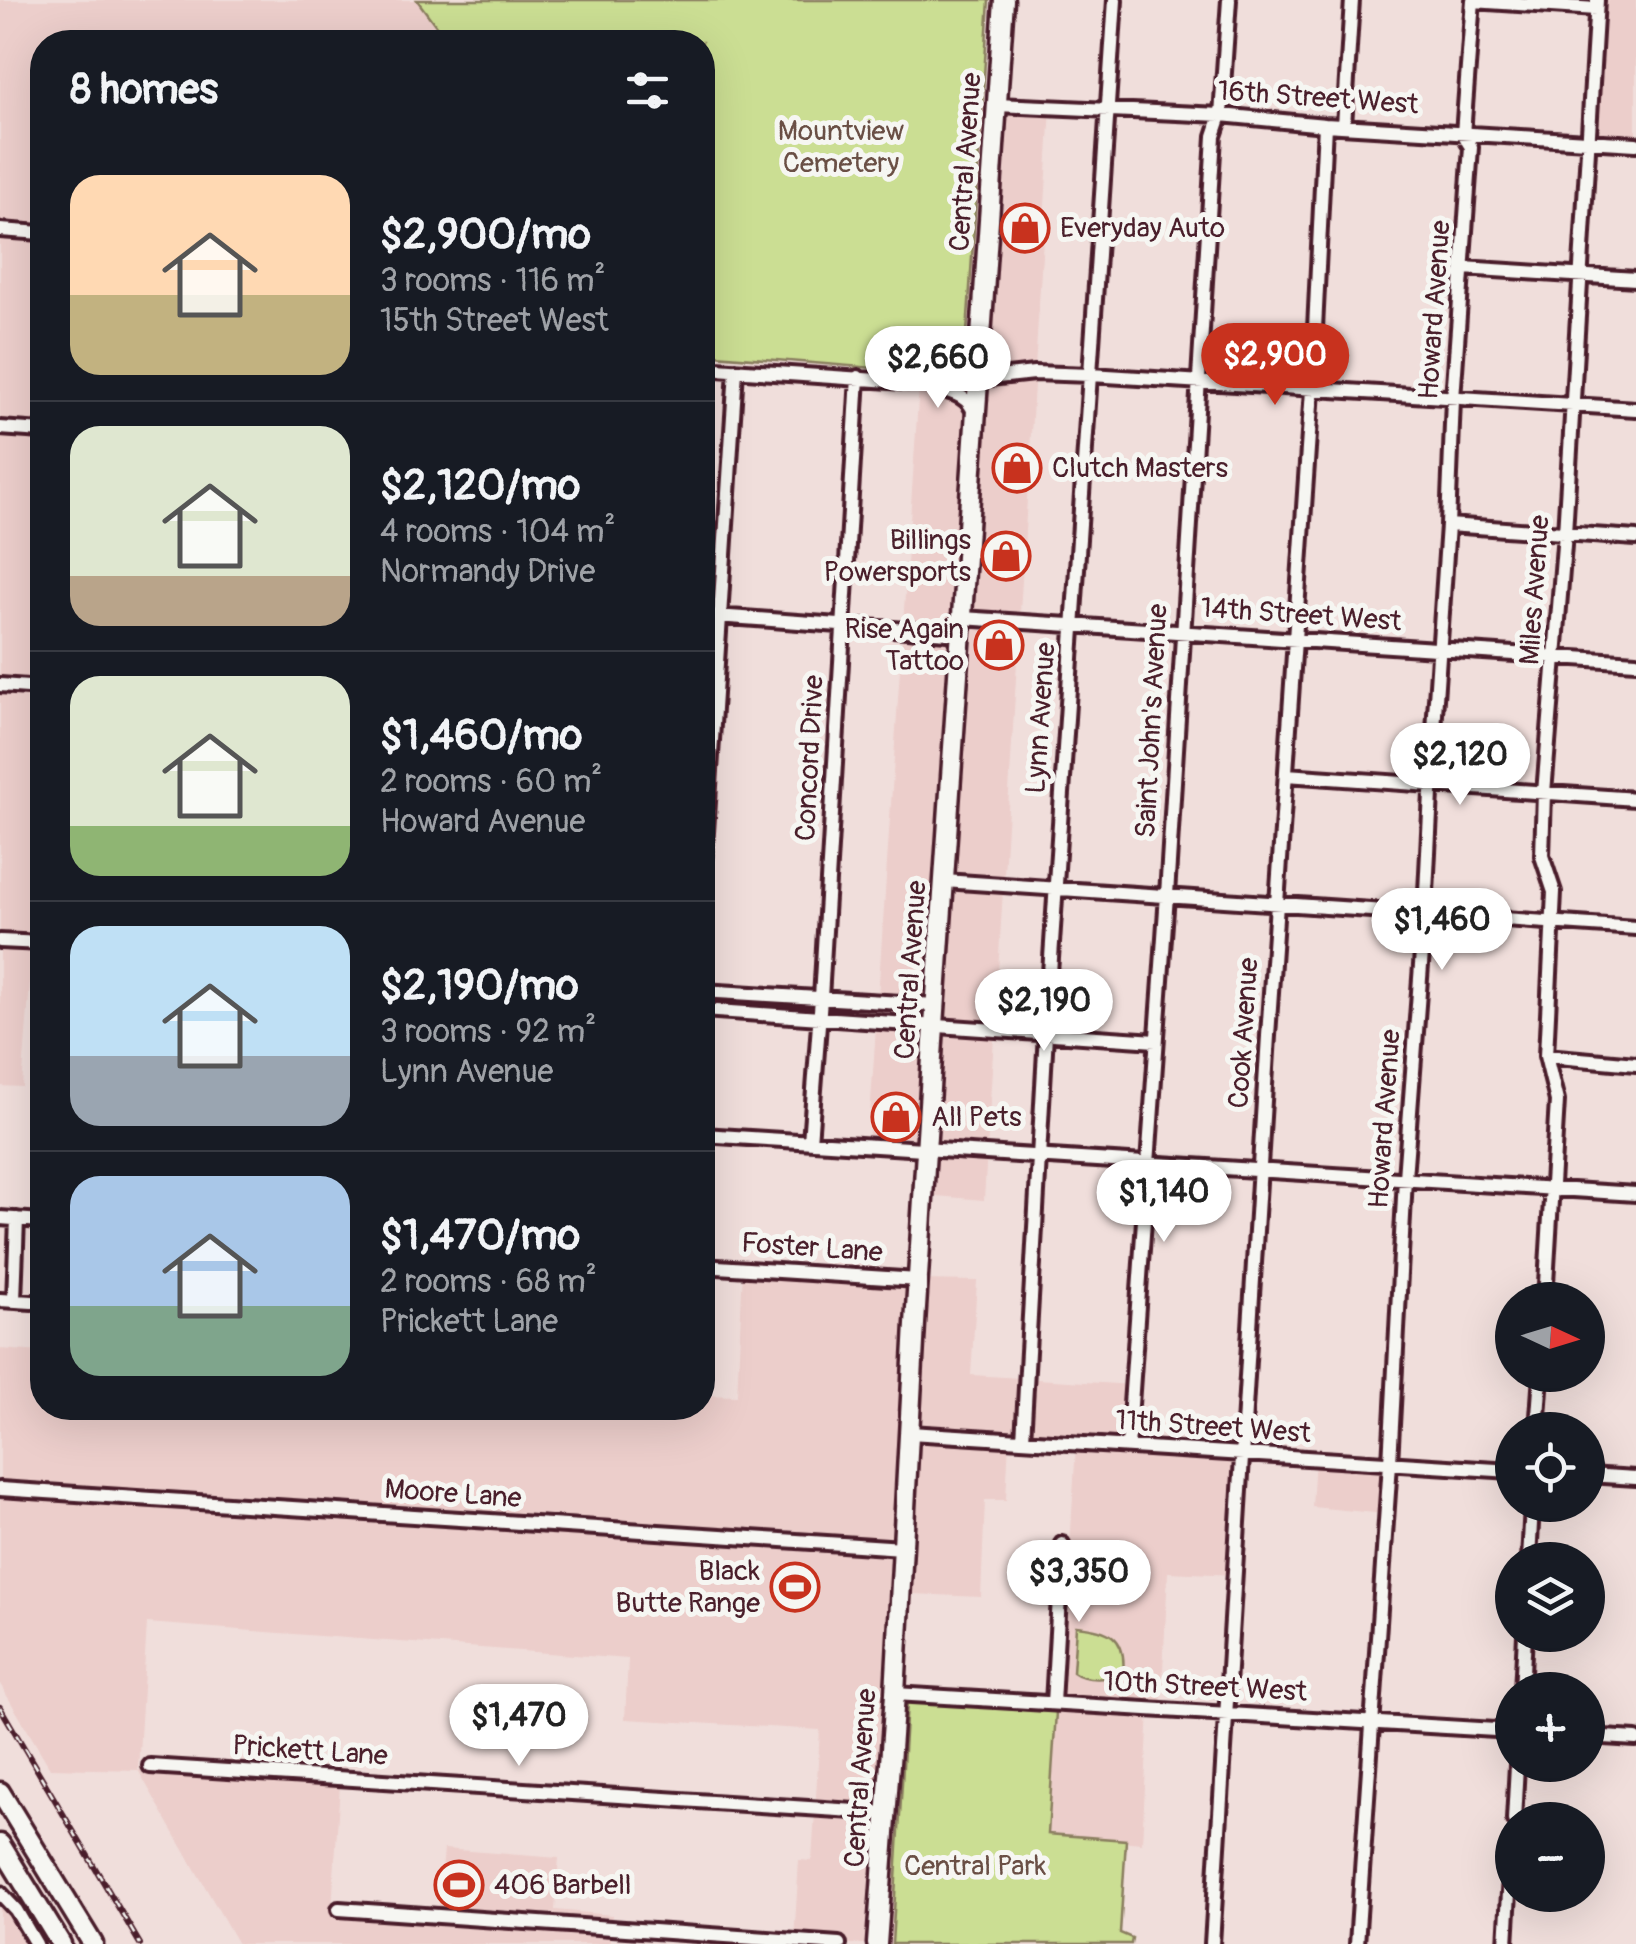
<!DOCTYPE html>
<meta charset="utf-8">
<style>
:root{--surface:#171b24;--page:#20242c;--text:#f1f3f6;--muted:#9ea1a6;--line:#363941;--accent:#c8321e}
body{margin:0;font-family:Pangolin,sans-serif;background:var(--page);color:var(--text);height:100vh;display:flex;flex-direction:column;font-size:38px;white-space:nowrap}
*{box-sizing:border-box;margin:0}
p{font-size:32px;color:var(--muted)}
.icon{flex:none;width:55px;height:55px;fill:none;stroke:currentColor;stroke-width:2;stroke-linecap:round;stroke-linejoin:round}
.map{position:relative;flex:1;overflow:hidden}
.sheet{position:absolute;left:30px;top:30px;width:685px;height:1390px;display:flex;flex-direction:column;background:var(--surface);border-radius:40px;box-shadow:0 10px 40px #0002}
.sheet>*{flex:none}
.needle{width:65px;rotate:94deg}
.controls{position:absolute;left:1495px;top:1282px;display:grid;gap:20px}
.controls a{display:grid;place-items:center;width:110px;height:110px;border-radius:50%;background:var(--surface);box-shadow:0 10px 40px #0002;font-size:50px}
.price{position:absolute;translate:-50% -85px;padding:0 22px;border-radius:35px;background:#fff;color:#222;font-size:32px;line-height:65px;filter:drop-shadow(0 2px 5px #0008)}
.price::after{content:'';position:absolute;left:50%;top:60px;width:30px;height:22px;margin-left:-15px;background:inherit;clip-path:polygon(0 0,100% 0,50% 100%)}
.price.on{background:var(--accent);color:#fff}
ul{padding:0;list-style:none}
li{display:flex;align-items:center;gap:30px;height:250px;padding:0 40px}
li+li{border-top:2px solid var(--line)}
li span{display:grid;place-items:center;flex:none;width:280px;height:200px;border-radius:30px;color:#555}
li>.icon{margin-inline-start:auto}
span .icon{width:120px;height:120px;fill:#fffc;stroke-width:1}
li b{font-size:42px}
h2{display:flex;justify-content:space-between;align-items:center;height:120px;padding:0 40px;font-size:42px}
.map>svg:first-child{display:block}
.built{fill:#eccecb}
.green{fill:#cbde93;stroke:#8a7e5f;stroke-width:2.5}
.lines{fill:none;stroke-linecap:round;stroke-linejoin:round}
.minor-casing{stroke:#4a1f2b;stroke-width:20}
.major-casing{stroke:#4a1f2b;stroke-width:25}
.minor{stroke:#f6f6f2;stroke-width:12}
.major{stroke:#f6f6f2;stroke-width:18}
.rail-casing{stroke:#4a1f2b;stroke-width:6}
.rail{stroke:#f6f6f2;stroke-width:2.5;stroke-dasharray:8;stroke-linecap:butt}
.labels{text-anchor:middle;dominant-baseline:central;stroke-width:10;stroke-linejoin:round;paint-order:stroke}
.street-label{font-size:28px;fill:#4a1f2b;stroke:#f6f6f2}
.park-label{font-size:28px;fill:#6a4f45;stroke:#f6f6f2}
.poi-label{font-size:28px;fill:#4a1f2b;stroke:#f6f6f2;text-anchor:start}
</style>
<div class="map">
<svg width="1636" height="1944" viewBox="0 0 1636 1944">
<rect width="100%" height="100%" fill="#f0dedb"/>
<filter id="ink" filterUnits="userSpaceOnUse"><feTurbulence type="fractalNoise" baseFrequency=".01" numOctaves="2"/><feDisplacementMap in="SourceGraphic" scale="20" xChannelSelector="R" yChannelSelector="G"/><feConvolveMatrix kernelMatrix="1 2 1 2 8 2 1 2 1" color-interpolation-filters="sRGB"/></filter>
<g filter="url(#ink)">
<path class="built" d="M 0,0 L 417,0 L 448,42 L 42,42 L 42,944 L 33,944 L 22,1087 L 0,1086 Z
M 1598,0 L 1636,0 L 1636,144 L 1589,141 Z
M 983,103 L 1051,108 L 984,1200 L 924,1195 L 926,1150 L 868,1146 L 920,371 L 936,373 L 965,363 Z
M 743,1268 L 918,1280 L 977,1281 L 971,1375 L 1133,1385 L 1129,1446 L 1242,1454 L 1235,1575 L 1168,1572 L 1161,1710 L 1149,1710 L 1142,1843 L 1048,1835 L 1056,1712 L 1061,1704 L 1076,1444 L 1009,1439 L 1006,1500 L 985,1500 L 981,1597 L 913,1594 L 892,1944 L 813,1944 L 794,1941 L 799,1860 L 812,1861 L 820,1730 L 625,1719 L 628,1659 L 147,1623 L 138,1770 L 340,1784 L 332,1908 L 438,1915 L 444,1849 L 559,1858 L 555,1910 L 612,1915 L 610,1944 L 238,1944 L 138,1770 L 50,1768 L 0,1684 L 0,1349 L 42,1352 L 42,1408 L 702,1408 L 703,1395 L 737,1396 Z
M 1315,1458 L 1390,1463 L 1386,1514 L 1312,1507 Z
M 0,1880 L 37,1944 L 0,1944 Z"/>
<path class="green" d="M 417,0 L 989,0 L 965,363 L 936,373 L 703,354 L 702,42 L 448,42 Z
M 1079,1563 L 1117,1565 L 1115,1583 L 1078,1581 Z
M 1076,1626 C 1108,1629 1127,1636 1123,1673 C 1110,1680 1085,1681 1073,1672 Z
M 907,1702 L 1056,1712 L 1048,1834 L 1126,1840 L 1120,1933 L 1132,1938 L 1131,1944 L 892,1944 Z"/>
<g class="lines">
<g class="minor-casing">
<path id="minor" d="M 1473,1 L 1596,9
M 997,105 L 1221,115 L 1325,125 L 1636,144
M 1344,126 L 1352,0
M 0,230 L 42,233
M 1463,268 L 1636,279
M 702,368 L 920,383 L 954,382 L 1034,373 L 1091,375 L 1636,409
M 932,387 C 950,392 969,394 975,415
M 0,428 L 42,431
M 1448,525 L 1636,538
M 702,615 L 961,634
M 962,618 L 1636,662
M 0,685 L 42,688
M 1286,775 L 1636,799
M 944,881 L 1636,928
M 702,894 L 736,370
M 0,941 L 42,943
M 702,991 L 935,1005
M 702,1010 L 1156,1041
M 1546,1056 L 1636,1064
M 702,1135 L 1636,1194
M 810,1142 L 821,998 L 858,377
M 0,1218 L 42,1221
M 702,1266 L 918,1280
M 0,1300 L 32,1302
M 14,1300 L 17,1219
M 1545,1300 L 1557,1101 L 1546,1056 L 1554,892 L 1542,856 L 1544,793 L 1565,533 L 1597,0
M 1537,1430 L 1541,1375
M 910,1433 L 1512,1471
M 1023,1440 L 1046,1033 L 1115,0
M 1128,1447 L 1167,895 L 1214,136 L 1221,115 L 1229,0
M 1588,1475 L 1636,1478
M 0,1489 L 903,1548
M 1529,1560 L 1532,1505
M 1522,1690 L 1525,1635
M 895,1694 L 1512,1731
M 1053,1703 L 1062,1544
M 1588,1736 L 1636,1739
M 150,1766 L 886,1813
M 1514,1820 L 1517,1765
M 0,1893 L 16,1910 L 36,1944
M 339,1909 L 839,1944
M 1212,1944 L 1268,1036 L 1312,390 L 1325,125
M 1357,1944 L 1390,1463 L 1405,1178 L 1425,912 L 1435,714 L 1448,525 L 1453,399 L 1471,147 L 1463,134 L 1473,0
M 1506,1944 L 1512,1841"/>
</g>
<g class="major-casing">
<path id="major" d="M 0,1792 L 93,1944
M 0,1844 L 61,1944
M 877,1944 L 895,1694 L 915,1324 L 934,1026 L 1004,0"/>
</g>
<use href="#minor" class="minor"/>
<use href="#major" class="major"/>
<g class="rail-casing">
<path id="rail" d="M 0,1707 L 140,1944"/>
</g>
<use href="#rail" class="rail"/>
</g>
</g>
<defs>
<g id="shop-ring" transform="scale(2.5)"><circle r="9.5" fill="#f6f6f2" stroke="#c8321e" stroke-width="1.5"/><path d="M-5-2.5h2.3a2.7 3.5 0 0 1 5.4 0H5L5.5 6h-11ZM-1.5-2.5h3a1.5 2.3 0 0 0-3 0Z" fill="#c8321e"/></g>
<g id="stadium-ring" transform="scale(2.5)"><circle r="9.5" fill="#f6f6f2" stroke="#c8321e" stroke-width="1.5"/><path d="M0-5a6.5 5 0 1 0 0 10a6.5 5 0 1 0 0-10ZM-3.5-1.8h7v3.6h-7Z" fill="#c8321e"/></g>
</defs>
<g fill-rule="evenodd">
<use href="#shop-ring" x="1025" y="228"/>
<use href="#shop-ring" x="1017" y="468"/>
<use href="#shop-ring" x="1006" y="556"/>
<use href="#shop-ring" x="999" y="645"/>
<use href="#shop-ring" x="896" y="1117"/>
<use href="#stadium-ring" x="795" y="1587"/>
<use href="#stadium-ring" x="459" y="1885"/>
</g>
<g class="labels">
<g class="street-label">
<text transform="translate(1318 98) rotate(4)">16th Street West</text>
<text transform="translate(966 162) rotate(-86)">Central Avenue</text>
<text transform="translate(1435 310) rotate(-86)">Howard Avenue</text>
<text transform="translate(1535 590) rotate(-86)">Miles Avenue</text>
<text transform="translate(1301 615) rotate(4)">14th Street West</text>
<text transform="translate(1041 718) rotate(-86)">Lynn Avenue</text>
<text transform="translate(1152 721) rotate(-87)">Saint John's Avenue</text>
<text transform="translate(810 758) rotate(-87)">Concord Drive</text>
<text transform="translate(911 970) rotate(-86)">Central Avenue</text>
<text transform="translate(1244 1033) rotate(-86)">Cook Avenue</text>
<text transform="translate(1385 1119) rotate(-86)">Howard Avenue</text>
<text transform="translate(812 1248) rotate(4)">Foster Lane</text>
<text transform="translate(1213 1427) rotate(4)">11th Street West</text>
<text transform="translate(453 1494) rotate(4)">Moore Lane</text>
<text transform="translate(1205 1687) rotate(3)">10th Street West</text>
<text transform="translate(310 1751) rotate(4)">Prickett Lane</text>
<text transform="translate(861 1778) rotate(-86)">Central Avenue</text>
</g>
<g class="park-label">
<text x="841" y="131">Mountview<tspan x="841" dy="32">Cemetery</tspan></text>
<text x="975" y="1866">Central Park</text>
</g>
<g class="poi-label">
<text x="1060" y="228">Everyday Auto</text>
<text x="1052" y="468">Clutch Masters</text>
<text x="971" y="540" text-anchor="end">Billings<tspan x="971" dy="32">Powersports</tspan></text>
<text x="964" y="629" text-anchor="end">Rise Again<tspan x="964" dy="32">Tattoo</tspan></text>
<text x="931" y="1117">All Pets</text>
<text x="760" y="1571" text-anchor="end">Black<tspan x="760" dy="32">Butte Range</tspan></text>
<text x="494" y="1885">406 Barbell</text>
</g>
</g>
</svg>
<div class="controls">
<a><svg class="needle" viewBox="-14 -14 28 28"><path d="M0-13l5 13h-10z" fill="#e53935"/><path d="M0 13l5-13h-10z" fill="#9ea1a6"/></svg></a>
<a><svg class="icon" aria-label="locate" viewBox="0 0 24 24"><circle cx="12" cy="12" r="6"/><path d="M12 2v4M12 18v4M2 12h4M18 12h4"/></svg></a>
<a><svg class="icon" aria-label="layers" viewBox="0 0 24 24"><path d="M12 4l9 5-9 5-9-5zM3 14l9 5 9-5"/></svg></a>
<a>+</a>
<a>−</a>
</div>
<b class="price on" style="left:1275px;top:408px">$2,900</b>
<b class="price" style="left:938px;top:411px">$2,660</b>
<b class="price" style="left:1460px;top:808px">$2,120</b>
<b class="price" style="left:1442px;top:973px">$1,460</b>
<b class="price" style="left:1044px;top:1054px">$2,190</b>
<b class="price" style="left:1164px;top:1245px">$1,140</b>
<b class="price" style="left:1079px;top:1625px">$3,350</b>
<b class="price" style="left:519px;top:1769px">$1,470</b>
<section class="sheet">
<h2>8 homes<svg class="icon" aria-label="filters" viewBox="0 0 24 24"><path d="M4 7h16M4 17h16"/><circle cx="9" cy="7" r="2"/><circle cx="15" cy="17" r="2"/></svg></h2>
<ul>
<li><span style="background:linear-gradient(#ffd9b3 60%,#c2b280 0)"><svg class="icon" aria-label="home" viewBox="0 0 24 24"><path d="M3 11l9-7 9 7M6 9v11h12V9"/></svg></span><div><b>$2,900/mo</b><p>3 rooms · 116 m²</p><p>15th Street West</p></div></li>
<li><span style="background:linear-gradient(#dfe7d0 75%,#b9a48a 0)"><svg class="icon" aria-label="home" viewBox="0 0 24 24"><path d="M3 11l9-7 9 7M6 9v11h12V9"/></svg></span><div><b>$2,120/mo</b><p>4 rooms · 104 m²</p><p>Normandy Drive</p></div></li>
<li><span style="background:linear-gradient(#dfe7d0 75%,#8fb573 0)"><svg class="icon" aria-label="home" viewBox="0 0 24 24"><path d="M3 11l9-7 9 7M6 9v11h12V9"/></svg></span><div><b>$1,460/mo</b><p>2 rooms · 60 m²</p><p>Howard Avenue</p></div></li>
<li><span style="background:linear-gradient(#bfe0f5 65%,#9aa5b1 0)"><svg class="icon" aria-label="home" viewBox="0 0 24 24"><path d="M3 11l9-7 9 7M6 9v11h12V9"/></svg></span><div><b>$2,190/mo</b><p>3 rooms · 92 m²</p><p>Lynn Avenue</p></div></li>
<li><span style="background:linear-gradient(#a9c7e8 65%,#7fa58c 0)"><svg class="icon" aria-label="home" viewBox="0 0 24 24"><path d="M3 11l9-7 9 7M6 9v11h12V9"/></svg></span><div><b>$1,470/mo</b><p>2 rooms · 68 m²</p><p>Prickett Lane</p></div></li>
</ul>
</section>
</div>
